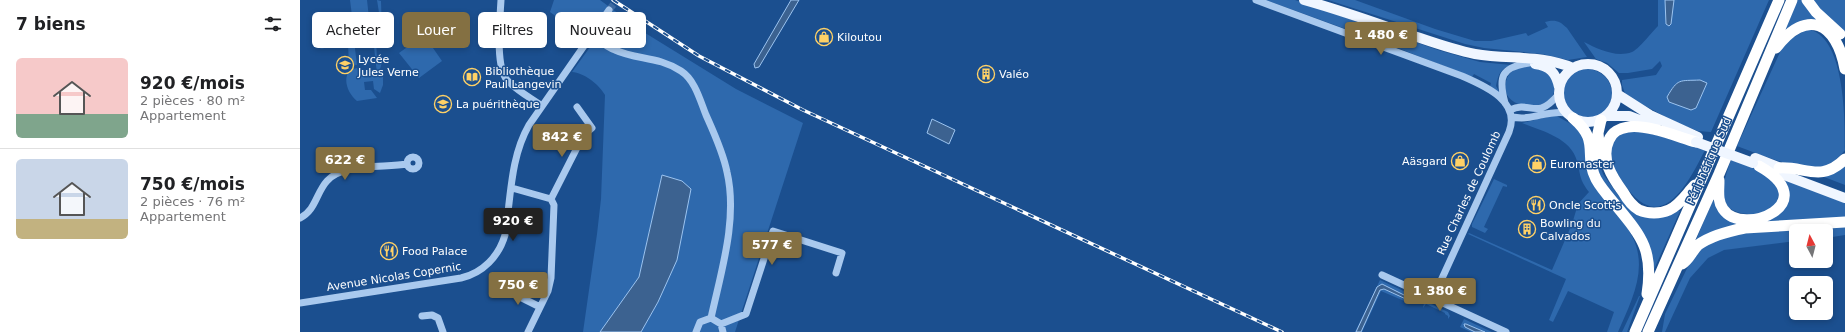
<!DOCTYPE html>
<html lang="fr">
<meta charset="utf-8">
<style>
:root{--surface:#fff;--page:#f6f6f6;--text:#202124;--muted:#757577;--line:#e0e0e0;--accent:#847042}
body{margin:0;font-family:"DejaVu Sans",sans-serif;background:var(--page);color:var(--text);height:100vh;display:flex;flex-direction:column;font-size:15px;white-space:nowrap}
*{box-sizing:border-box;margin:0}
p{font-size:13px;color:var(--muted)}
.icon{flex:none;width:22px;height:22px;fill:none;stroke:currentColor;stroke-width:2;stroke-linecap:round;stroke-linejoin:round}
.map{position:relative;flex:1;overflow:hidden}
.sheet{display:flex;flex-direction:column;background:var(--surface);width:300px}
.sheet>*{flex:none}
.top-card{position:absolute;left:12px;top:12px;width:380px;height:36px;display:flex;gap:8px}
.needle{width:26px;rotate:353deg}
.buttons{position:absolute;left:1489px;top:224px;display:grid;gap:8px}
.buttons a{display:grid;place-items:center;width:44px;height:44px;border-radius:6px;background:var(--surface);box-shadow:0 2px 6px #0003;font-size:20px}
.price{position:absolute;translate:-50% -34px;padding:0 9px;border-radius:4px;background:var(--accent);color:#fff;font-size:13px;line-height:26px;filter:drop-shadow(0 1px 2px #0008)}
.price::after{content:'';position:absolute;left:50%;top:24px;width:12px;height:9px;margin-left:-6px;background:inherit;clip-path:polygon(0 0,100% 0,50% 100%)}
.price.current{background:#222;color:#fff}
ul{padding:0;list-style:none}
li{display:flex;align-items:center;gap:12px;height:100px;padding:0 16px}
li+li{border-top:1px solid var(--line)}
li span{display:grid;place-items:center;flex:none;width:112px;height:80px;border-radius:6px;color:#555}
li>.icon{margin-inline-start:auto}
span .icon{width:48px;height:48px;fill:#fffc;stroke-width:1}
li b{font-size:17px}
h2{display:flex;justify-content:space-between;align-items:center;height:48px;padding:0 16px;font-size:17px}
.pill{padding:0 14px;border-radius:6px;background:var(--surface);box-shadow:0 2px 6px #0003;font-size:14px;line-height:36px}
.pill.current{background:var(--accent);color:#fff}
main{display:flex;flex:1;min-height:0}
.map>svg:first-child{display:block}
.green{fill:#2e69ad}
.water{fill:#3c6290;stroke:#9cc4f0}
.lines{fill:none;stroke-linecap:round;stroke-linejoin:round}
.minor-tunnel{stroke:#3d69a0;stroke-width:7;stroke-dasharray:7 3.5;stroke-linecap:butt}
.minor{stroke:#a9c9ee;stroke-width:7}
.major{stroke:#f0f6ff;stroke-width:10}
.highway{stroke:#fff;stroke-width:11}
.rail-casing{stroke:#fff;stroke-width:3.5}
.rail{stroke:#1b4f8f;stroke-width:2;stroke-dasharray:6;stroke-linecap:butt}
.major-bridge{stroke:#f0f6ff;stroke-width:10}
.labels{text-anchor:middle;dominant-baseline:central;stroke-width:3;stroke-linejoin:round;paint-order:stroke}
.poi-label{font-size:11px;fill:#fff;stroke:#1b4f8f;text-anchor:start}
.street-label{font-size:11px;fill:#fff;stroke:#1b4f8f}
</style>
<main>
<section class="sheet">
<h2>7 biens<svg class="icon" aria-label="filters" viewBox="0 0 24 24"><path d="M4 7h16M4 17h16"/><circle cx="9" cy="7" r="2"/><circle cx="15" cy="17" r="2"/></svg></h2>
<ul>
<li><span style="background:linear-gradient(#f6c9c9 70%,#7fa58c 0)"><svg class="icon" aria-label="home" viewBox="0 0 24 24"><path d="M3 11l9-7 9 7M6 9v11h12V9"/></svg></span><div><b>920 €/mois</b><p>2 pièces · 80 m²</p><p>Appartement</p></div></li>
<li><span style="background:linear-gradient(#c9d6e8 75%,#c2b280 0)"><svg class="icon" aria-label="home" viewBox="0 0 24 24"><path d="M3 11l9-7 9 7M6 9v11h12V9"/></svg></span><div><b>750 €/mois</b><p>2 pièces · 76 m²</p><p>Appartement</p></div></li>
</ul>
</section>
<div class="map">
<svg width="1545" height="332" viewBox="0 0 1545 332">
<rect width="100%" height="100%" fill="#1b4f8f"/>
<path class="green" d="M 50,0 L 67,0 L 69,18 L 55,20 L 52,16 Z
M 77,0 L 81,1 L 82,34 L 76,37 L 77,60 L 82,62 L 79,73 L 83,75 L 83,85 L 80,93 L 74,89 L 73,81 L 64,82 L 65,90 L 71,90 L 77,98 L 57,101 C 48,94 42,79 50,70 L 57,68 L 62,76 L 77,74 L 71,20 L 80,19 Z
M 254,0 L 300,0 L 342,31 L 436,89 L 503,123 L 435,332 L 341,332 L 358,302 L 362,175 L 339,277 L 300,332 L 283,332 L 297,234 L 301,199 L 305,95 C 299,84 284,73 272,72 L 293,43 L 250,12 Z
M 966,0 L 995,0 L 1138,50 L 1180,62 L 1211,65 C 1199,70 1199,74 1196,86 L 1200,93 L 1190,86 L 1191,83 L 1174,74 L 1172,77 L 1090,45 Z
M 1028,0 L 1055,0 L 1135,29 L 1175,41 L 1191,41 L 1226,33 L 1228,36 L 1248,27 L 1245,22 C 1255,19 1260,21 1267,28 L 1287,57 L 1268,60 L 1242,54 L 1184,48 L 1165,44 Z
M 1358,0 L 1469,0 L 1411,132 L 1398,131 L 1377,123 L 1336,101 L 1326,96 L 1322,85 L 1322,80 L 1356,75 L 1362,66 L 1360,61 L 1352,69 L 1328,73 L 1319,73 L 1307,63 L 1296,59 L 1284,42 C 1298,49 1316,58 1332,52 C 1338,50 1352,32 1358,26 Z
M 1498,0 L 1502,0 L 1521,20 L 1497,22 L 1483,32 Z
M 1511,0 L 1545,0 L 1545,34 Z
M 49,24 L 52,24 L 57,65 L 49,64 L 48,44 Z
M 1507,29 C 1545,35 1545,117 1545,150 C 1539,158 1528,167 1517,168 C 1495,169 1458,154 1437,146 L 1482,48 L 1486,42 Z
M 124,35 L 142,61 L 119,78 L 99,53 Z
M17.5 44a4.5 4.5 0 1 1 9 0a4.5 4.5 0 1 1-9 0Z
M 1230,66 L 1248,73 C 1250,76 1253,80 1254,84 C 1260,115 1197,113 1206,81 C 1210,68 1219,67 1230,66 Z
M1262 94a25 25 0 1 1 50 0a25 25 0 1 1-50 0Z
M 1255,115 L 1278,128 L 1283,133 C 1287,149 1291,171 1298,186 C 1306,204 1323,218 1332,236 C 1349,269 1331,302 1318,332 L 1307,332 L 1314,312 L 1268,291 L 1253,322 L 1249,320 L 1266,279 L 1168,234 L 1169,233 L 1252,270 L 1272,224 L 1278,204 L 1289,192 C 1279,179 1281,176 1277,161 C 1271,138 1242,131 1222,123 Z
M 1331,129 L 1376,140 L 1405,150 C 1386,188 1359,238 1322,181 C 1316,172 1307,160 1309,148 C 1311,136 1322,132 1331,129 Z
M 1297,157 L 1303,174 L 1326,206 L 1380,211 L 1352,274 L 1321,209 L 1295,168 Z
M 1431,160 L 1450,166 L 1472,178 L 1479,192 C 1478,197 1477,203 1474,207 C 1462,218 1425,217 1423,197 C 1422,184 1427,172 1431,160 Z
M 1545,162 L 1545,185 L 1519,175 Z
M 1194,179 L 1207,185 L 1207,187 L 1203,186 L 1184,227 L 1188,229 L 1185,233 L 1172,227 L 1172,224 Z
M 1488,180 L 1545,203 L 1545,219 L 1505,221 L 1395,242 L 1413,200 L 1423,214 L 1471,218 L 1485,181 Z
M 1545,227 L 1545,235 L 1526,238 L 1526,231 L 1496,231 L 1496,241 L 1424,250 L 1408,258 L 1390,278 L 1365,332 L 1362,332 L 1365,314 L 1392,258 L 1397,251 L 1419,238 L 1447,233 Z
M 1080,280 L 1110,294 L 1109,296 L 1112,297 L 1109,303 L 1081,291 L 1062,332 L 1061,332 L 1080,290 L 1084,289 L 1106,300 L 1079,285 L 1056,332 L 1055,332 Z
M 1339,296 L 1340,296 L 1327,332 L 1322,332 Z
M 1127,302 L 1148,312 L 1150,316 L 1148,319 L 1148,316 L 1145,314 L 1145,313 L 1126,304 L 1123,308 L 1124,303 Z
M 1164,319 L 1192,332 L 1185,332 L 1166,324 L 1165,327 L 1175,332 L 1171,332 L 1160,327 Z"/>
<path class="water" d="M 491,0 L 499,0 L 459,67 L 455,68 L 454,64 Z
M 1365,0 L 1374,0 L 1371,24 L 1369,26 L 1366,24 Z
M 1400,80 L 1407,83 L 1396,108 L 1391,110 L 1369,102 L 1367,97 C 1378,78 1379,81 1400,80 Z
M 632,119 L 655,130 L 649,144 L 627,133 Z
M 362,175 L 382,181 L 391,189 L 377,260 L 358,302 L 341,332 L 300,332 L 339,277 Z
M 1082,284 L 1108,297 L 1108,300 L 1084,289 L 1080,290 L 1061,332 L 1056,332 L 1077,287 Z
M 1164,324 L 1166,324 L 1185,332 L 1175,332 L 1165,327 Z"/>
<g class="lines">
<path class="minor-tunnel" d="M 309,10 L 317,0"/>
<path class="minor" d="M 201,0 C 200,19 195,66 207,80 C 216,90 231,98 242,106
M 956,0 L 1162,76 C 1185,86 1221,101 1209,132 L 1133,298
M 292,35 C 299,40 306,47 315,50 C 337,60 358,56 381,71 C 395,80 400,100 406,115 C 414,133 423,152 427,172 C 438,219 421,272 411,318
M 1205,103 C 1198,77 1201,67 1229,63
M 1210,110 C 1231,100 1236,121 1258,95
M 1212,117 C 1234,121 1245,110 1267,113
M107 163a6 6 0 1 1 12 0a6 6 0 1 1-12 0Z
M 212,188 L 251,199 L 254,205 L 251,278 L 248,291 L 228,332
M 251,199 L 283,136 L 292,128 L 277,107
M 0,218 C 16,210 16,193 27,181 C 42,163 85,168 107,164
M 1082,275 L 1206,332
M 202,291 L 214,294 L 240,307
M 0,303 L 161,278 C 183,273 199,256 205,235 C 211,198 210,158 229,125 L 309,10
M 122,316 L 132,315 L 138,318 L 143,332
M 421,324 L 446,314 L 473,231 L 542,253 L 536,273
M 396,332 L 400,322 L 411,318 L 421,324 L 423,332"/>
<path class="major" d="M 1004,0 C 1036,9 1068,20 1099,31 C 1124,39 1149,49 1175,54 C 1209,60 1240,54 1273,68
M1259 93a29 29 0 1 1 58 0a29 29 0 1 1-58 0Z
M 1235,64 C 1250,66 1256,73 1259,87
M 1317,94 L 1350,115 L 1398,137
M 1307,116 L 1329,116 L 1355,126
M 1455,158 L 1478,167
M 1468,169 L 1545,198"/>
<path class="highway" d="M 1507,0 L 1516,12 L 1540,34
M 1476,48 C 1507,7 1537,23 1545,69
M 1273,118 C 1301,142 1283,153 1296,179 C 1301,188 1308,196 1314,203 C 1341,236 1354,249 1347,294
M 1300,157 L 1298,133 L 1301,120
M 1479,168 C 1505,166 1521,183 1545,159
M 1419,180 C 1419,191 1417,200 1423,209 C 1443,238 1525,203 1459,166
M 1395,185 C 1387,193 1380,205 1369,210 C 1360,214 1348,214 1339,210 C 1332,206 1327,199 1323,192 C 1312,177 1300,159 1309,140 C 1312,132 1320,128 1328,127 C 1347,124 1378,137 1396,142
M 1382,264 C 1389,260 1392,251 1398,245 C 1412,235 1429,231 1445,228 L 1545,222
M 1335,332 L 1479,0
M 1348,332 L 1419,174 L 1492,0"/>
<g class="rail-casing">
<path id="rail" d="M 313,0 L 399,56 L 503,110 L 982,332"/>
</g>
<use href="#rail" class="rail"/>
<path class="major-bridge" d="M 1396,142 L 1453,163"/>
</g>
<defs>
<g id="shop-ring" transform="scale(0.9)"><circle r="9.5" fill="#1b4f8f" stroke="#ffd166" stroke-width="1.5"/><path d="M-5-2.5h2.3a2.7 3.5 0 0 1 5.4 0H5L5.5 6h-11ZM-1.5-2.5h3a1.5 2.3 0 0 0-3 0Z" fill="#ffd166"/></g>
<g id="school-ring" transform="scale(0.9)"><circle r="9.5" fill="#1b4f8f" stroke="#ffd166" stroke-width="1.5"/><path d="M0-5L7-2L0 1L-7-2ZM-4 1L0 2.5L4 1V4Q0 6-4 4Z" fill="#ffd166"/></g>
<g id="building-ring" transform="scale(0.9)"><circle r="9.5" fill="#1b4f8f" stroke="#ffd166" stroke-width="1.5"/><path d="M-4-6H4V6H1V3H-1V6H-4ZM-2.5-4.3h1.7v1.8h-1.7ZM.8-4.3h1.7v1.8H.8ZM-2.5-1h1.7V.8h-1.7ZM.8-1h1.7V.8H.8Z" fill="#ffd166"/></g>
<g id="library-ring" transform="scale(0.9)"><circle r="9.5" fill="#1b4f8f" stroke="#ffd166" stroke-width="1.5"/><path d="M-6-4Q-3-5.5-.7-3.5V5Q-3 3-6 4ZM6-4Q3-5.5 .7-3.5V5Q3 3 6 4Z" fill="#ffd166"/></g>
<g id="restaurant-ring" transform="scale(0.9)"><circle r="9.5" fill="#1b4f8f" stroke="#ffd166" stroke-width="1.5"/><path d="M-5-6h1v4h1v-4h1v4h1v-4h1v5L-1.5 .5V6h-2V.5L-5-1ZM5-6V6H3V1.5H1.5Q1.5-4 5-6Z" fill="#ffd166"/></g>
</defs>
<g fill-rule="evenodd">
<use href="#shop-ring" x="524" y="37"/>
<use href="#school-ring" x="45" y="65"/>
<use href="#building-ring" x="686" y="74"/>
<use href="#library-ring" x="172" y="77"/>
<use href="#school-ring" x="143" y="104"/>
<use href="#shop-ring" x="1160" y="161"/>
<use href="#shop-ring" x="1237" y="164"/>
<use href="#restaurant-ring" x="1236" y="205"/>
<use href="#building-ring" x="1227" y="229"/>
<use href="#restaurant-ring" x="89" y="251"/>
</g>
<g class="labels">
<g class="poi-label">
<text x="537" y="37">Kiloutou</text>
<text x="58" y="59">Lycée<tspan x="58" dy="13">Jules Verne</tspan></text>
<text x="185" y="71">Bibliothèque<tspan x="185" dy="13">Paul Langevin</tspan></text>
<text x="699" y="74">Valéo</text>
<text x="156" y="104">La puérithèque</text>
<text x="1147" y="161" text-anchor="end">Aäsgard</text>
<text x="1250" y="164">Euromaster</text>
<text x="1249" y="205">Oncle Scott's</text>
<text x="1240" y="223">Bowling du<tspan x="1240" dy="13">Calvados</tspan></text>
<text x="102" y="251">Food Palace</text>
</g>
<g class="street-label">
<text transform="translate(1409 161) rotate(-66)">Périphérique Sud</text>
<text transform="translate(1169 193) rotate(-65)">Rue Charles de Coulomb</text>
<text transform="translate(94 277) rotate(-9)">Avenue Nicolas Copernic</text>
</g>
</g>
</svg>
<div class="buttons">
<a><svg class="needle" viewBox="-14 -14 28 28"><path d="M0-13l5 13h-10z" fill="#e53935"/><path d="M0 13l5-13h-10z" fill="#757577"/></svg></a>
<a><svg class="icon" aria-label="locate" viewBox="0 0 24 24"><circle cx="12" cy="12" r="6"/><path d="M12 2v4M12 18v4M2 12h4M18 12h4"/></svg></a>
</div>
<b class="price" style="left:1081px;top:56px">1 480 €</b>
<b class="price" style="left:262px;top:158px">842 €</b>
<b class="price" style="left:45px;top:181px">622 €</b>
<b class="price current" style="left:213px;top:242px">920 €</b>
<b class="price" style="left:472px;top:266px">577 €</b>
<b class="price" style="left:218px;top:306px">750 €</b>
<b class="price" style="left:1140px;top:312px">1 380 €</b>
<div class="top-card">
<a class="pill">Acheter</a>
<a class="pill current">Louer</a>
<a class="pill">Filtres</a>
<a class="pill">Nouveau</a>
</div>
</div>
</main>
